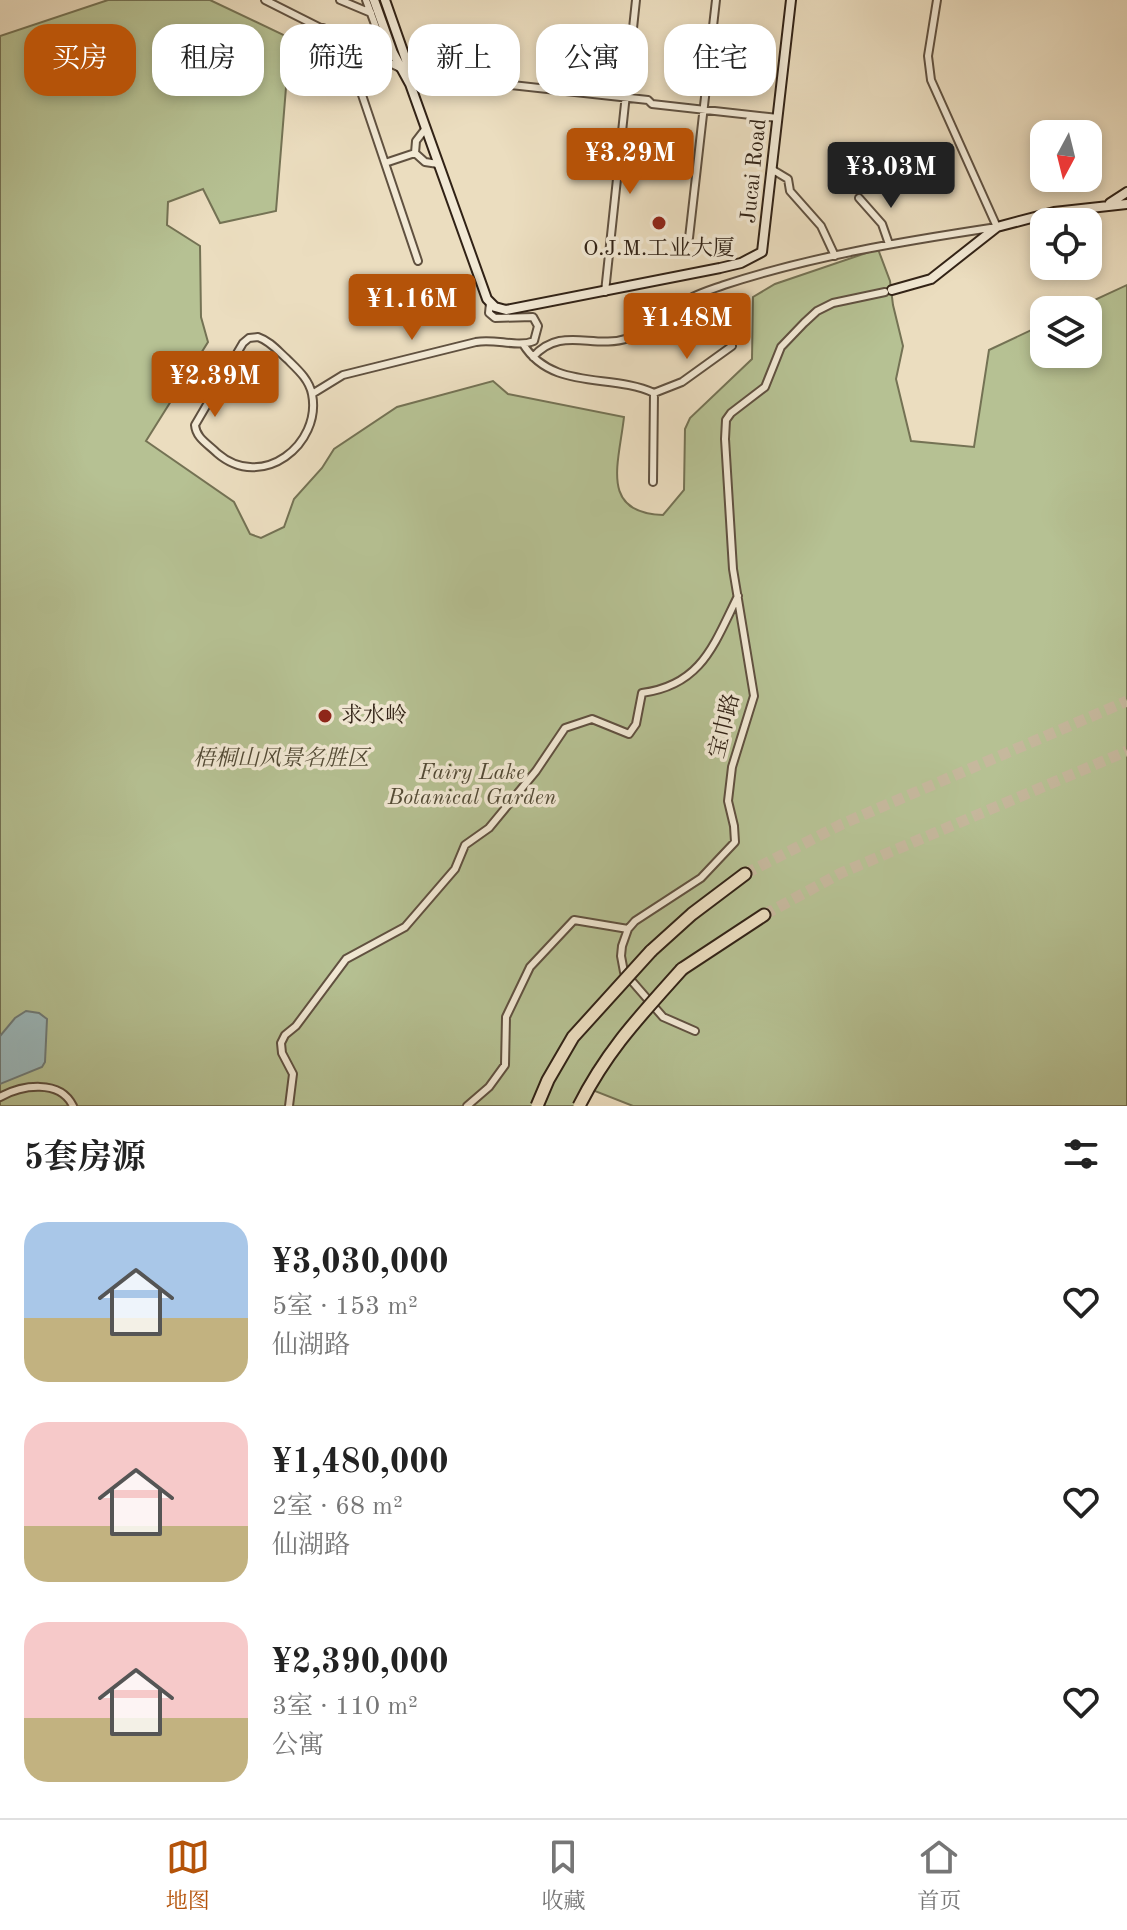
<!DOCTYPE html>
<html lang="zh">
<meta charset="utf-8">
<style>
:root{--surface:#fff;--page:#f6f6f6;--text:#222;--muted:#767676;--line:#e0e0e0;--accent:#b45309}
body{margin:0;font-family:"Old Standard TT","Noto Serif SC",serif;background:var(--page);color:var(--text);height:100vh;display:flex;flex-direction:column;font-size:30px;white-space:nowrap}
*{box-sizing:border-box;margin:0}
p{font-size:26px;color:var(--muted)}
.icon{flex:none;width:44px;height:44px;fill:none;stroke:currentColor;stroke-width:2;stroke-linecap:round;stroke-linejoin:round}
.map{position:relative;height:1106px;overflow:hidden}
.details{display:flex;flex-direction:column;background:var(--surface);flex:1}
.details>*{flex:none}
.hud{position:absolute;left:24px;top:24px;width:1080px;height:72px;display:flex;gap:16px}
.needle{width:52px;rotate:187deg}
.buttons{position:absolute;left:1030px;top:120px;display:grid;gap:16px}
.buttons a{display:grid;place-items:center;width:72px;height:72px;border-radius:16px;background:var(--surface);box-shadow:0 4px 12px #0003;font-size:40px}
.price{position:absolute;translate:-50% -68px;padding:0 18px;border-radius:8px;background:var(--accent);color:#fff;font-size:26px;line-height:52px;filter:drop-shadow(0 2px 4px #0008)}
.price::after{content:'';position:absolute;left:50%;top:48px;width:24px;height:18px;margin-left:-12px;background:inherit;clip-path:polygon(0 0,100% 0,50% 100%)}
.price.on{background:#222;color:#fff}
ul{padding:0;list-style:none}
li{display:flex;align-items:center;gap:24px;height:200px;padding:0 24px}
li span{display:grid;place-items:center;flex:none;width:224px;height:160px;border-radius:24px;color:#555}
li>.icon{margin-inline-start:auto}
span .icon{width:96px;height:96px;fill:#fffc;stroke-width:1}
li b{font-size:34px}
h2{display:flex;justify-content:space-between;align-items:center;height:96px;padding:0 24px;font-size:34px}
.chip{padding:0 28px;border-radius:24px;background:var(--surface);box-shadow:0 4px 12px #0003;font-size:28px;line-height:72px}
.chip.on{background:var(--accent);color:#fff}
.dock{display:flex;justify-content:space-around;align-items:center;height:112px;border-top:2px solid var(--line);background:var(--surface);font-size:22px;color:var(--muted)}
.dock a{display:grid;justify-items:center;gap:4px}
.dock .on{color:var(--accent)}
.map>svg:first-child{display:block}
.green{fill:#b6c193;stroke:#747254;stroke-width:2}
.water{fill:#9cb9bc;stroke:#717d7a;stroke-width:2}
.lines{fill:none;stroke-linecap:round;stroke-linejoin:round}
.highway-tunnel{stroke:#c6b89d;stroke-width:11;stroke-dasharray:11 5.5;stroke-linecap:butt}
.street-casing{stroke:#605140;stroke-width:10}
.secondary-casing{stroke:#312216;stroke-width:12}
.highway-casing{stroke:#312216;stroke-width:15}
.street{stroke:#f2e9d5;stroke-width:6}
.secondary{stroke:#f2e9d5;stroke-width:8}
.highway{stroke:#ebddbf;stroke-width:11}
.highway-bridge-casing{stroke:#312216;stroke-width:15;stroke-linecap:butt}
.highway-bridge{stroke:#ebddbf;stroke-width:11}
.poi-dot{fill:#8f2418;stroke:#f2e9d5;stroke-width:3}
.labels{text-anchor:middle;dominant-baseline:central;stroke-width:7;stroke-linejoin:round;paint-order:stroke}
.street-label{font-size:22px;fill:#312216;stroke:#f2e9d5}
.poi-label{font-size:22px;fill:#312216;stroke:#f2e9d5}
.park-label{font-size:22px;font-style:italic;fill:#524a35;stroke:#f2e9d5}
</style>
<div class="map">
<svg width="1127" height="1106" viewBox="0 0 1127 1106">
<rect width="100%" height="100%" fill="#ebddbf"/>
<filter id="stains"><feTurbulence type="fractalNoise" baseFrequency=".0025" numOctaves="4"/><feColorMatrix values="0 0 0 0 .2 0 0 0 0 .09 0 0 0 0 .02 0 0 0 .5 -.17"/></filter>
<radialGradient id="worn" r=".72"><stop offset=".6" stop-color="#630" stop-opacity="0"/><stop offset="1" stop-color="#630" stop-opacity=".3"/></radialGradient>
<path class="green" d="M 108,0 L 210,0 L 290,38 L 276,211 L 220,223 L 203,189 L 168,202 L 167,225 L 200,246 L 201,317 L 208,342 L 146,441 L 234,502 L 250,534 L 261,538 L 284,527 L 294,499 L 322,468 L 334,449 L 397,407 L 493,381 L 508,394 L 624,417 C 619,463 599,513 663,515 L 684,490 L 685,429 L 690,418 L 752,359 L 753,297 L 775,284 L 878,249 L 890,281 L 893,305 L 903,346 L 896,379 L 911,441 L 974,447 L 989,350 L 1044,324 L 1044,354 L 1088,354 L 1088,310 L 1073,310 L 1127,285 L 1127,1106 L 633,1106 L 585,1087 L 581,1106 L 0,1106 L 0,36 Z"/>
<path class="water" d="M 26,1011 L 39,1013 L 47,1019 L 45,1062 L 42,1067 L 0,1084 L 0,1036 L 15,1018 Z"/>
<g class="lines">
<path class="highway-tunnel" d="M 745,874 L 842,824 L 1127,701
M 764,915 L 841,873 L 1127,751"/>
<g class="street-casing">
<path id="street" d="M 265,0 L 402,69
M 340,0 L 371,13
M 323,28 C 313,43 300,49 306,69 C 325,78 345,75 361,92 L 418,261
M 365,37 L 377,30 L 366,0
M 411,74 L 648,100 L 652,104 L 778,118
M 426,128 L 416,141 L 415,153 L 425,162 L 438,164
M 385,163 L 415,153
M 773,170 L 788,179 L 790,191 L 821,226 L 835,256
M 859,198 L 882,224 L 889,244
M 689,238 L 716,0
M 605,292 L 636,0
M 258,337 C 270,341 278,351 287,359 C 297,369 309,379 312,394 C 322,444 262,492 217,453 C 208,444 196,438 195,425 L 243,343 L 249,338 Z
M 523,344 C 552,391 611,373 654,393
M 533,357 C 561,325 593,350 629,338 C 645,333 659,326 672,315 C 678,310 683,303 689,299 C 699,293 713,289 724,285 C 812,256 905,241 997,227 L 931,80 L 928,56 L 937,0
M 654,393 L 682,382 L 732,346
M 312,394 L 343,375 L 476,342 C 495,338 517,348 534,341 L 538,326 L 533,317 L 495,318 L 489,313 L 490,303
M 653,482 L 654,393
M 695,1031 L 663,1017 L 624,972 L 621,956 L 622,946 L 628,929 L 635,921 L 701,878 L 735,842 L 734,826 L 728,801 L 732,767 L 754,696 L 733,569 L 725,439 L 726,420 L 731,413 L 765,387 L 781,347 L 804,323 L 817,311 L 833,303 L 885,292
M 0,1097 C 22,1085 60,1079 73,1106
M 289,1106 L 293,1074 L 282,1053 L 281,1043 L 285,1035 L 296,1026 L 346,959 L 405,927 L 455,869 L 465,845 L 489,828 L 536,771 L 565,728 L 592,719 L 629,734 L 636,724 L 642,693 C 702,685 714,644 738,596
M 467,1106 L 489,1087 L 505,1065 L 506,1017 L 530,967 L 574,920 L 628,929"/>
</g>
<g class="secondary-casing">
<path id="secondary" d="M 374,0 L 393,53 L 410,84 L 487,299 L 495,307 L 506,310 L 720,268 L 741,263 L 762,252 L 791,0
M 385,0 L 411,74
M 1110,203 L 1127,192
M 892,290 L 931,279 L 997,227 L 1054,212 L 1127,204"/>
</g>
<g class="highway-casing">
<path id="highway" d="M 651,951 L 692,914 L 745,874
M 682,969 L 764,915"/>
</g>
<use href="#street" class="street"/>
<use href="#secondary" class="secondary"/>
<use href="#highway" class="highway"/>
<g class="highway-bridge-casing">
<path id="highway-bridge" d="M 537,1106 L 548,1080 L 573,1037 L 651,951
M 579,1106 C 607,1050 641,1015 682,969"/>
</g>
<use href="#highway-bridge" class="highway-bridge"/>
</g>
<g class="poi-dot">
<circle cx="659" cy="223" r="8"/>
<circle cx="325" cy="716" r="8"/>
</g>
<g class="labels">
<g class="street-label">
<text transform="translate(754 171) rotate(-84)">Jucai Road</text>
<text transform="translate(725 726) rotate(-76)">宝巾路</text>
</g>
<g class="poi-label">
<text x="659" y="249">O.J.M.工业大厦</text>
<text x="341" y="716" text-anchor="start">求水岭</text>
</g>
<g class="park-label">
<text x="281" y="759">梧桐山风景名胜区</text>
<text x="472" y="773">Fairy Lake<tspan x="472" dy="25">Botanical Garden</tspan></text>
</g>
</g>
<rect width="100%" height="100%" filter="url(#stains)"/>
<rect width="100%" height="100%" fill="url(#worn)"/>
</svg>
<div class="buttons">
<a><svg class="needle" viewBox="-14 -14 28 28"><path d="M0-13l5 13h-10z" fill="#e53935"/><path d="M0 13l5-13h-10z" fill="#767676"/></svg></a>
<a><svg class="icon" aria-label="locate" viewBox="0 0 24 24"><circle cx="12" cy="12" r="6"/><path d="M12 2v4M12 18v4M2 12h4M18 12h4"/></svg></a>
<a><svg class="icon" aria-label="layers" viewBox="0 0 24 24"><path d="M12 4l9 5-9 5-9-5zM3 14l9 5 9-5"/></svg></a>
</div>
<b class="price" style="left:630px;top:196px">¥3.29M</b>
<b class="price on" style="left:891px;top:210px">¥3.03M</b>
<b class="price" style="left:412px;top:342px">¥1.16M</b>
<b class="price" style="left:687px;top:361px">¥1.48M</b>
<b class="price" style="left:215px;top:419px">¥2.39M</b>
<div class="hud">
<a class="chip on">买房</a>
<a class="chip">租房</a>
<a class="chip">筛选</a>
<a class="chip">新上</a>
<a class="chip">公寓</a>
<a class="chip">住宅</a>
</div>
</div>
<section class="details">
<h2>5套房源<svg class="icon" aria-label="filters" viewBox="0 0 24 24"><path d="M4 7h16M4 17h16"/><circle cx="9" cy="7" r="2"/><circle cx="15" cy="17" r="2"/></svg></h2>
<ul>
<li><span style="background:linear-gradient(#a9c7e8 60%,#c2b280 0)"><svg class="icon" aria-label="home" viewBox="0 0 24 24"><path d="M3 11l9-7 9 7M6 9v11h12V9"/></svg></span><div><b>¥3,030,000</b><p>5室 · 153 m²</p><p>仙湖路</p></div><svg class="icon" aria-label="heart" viewBox="0 0 24 24"><path d="M12 20l-8-8c-3-5 5-10 8-4 3-6 11-1 8 4z"/></svg></li>
<li><span style="background:linear-gradient(#f6c9c9 65%,#c2b280 0)"><svg class="icon" aria-label="home" viewBox="0 0 24 24"><path d="M3 11l9-7 9 7M6 9v11h12V9"/></svg></span><div><b>¥1,480,000</b><p>2室 · 68 m²</p><p>仙湖路</p></div><svg class="icon" aria-label="heart" viewBox="0 0 24 24"><path d="M12 20l-8-8c-3-5 5-10 8-4 3-6 11-1 8 4z"/></svg></li>
<li><span style="background:linear-gradient(#f6c9c9 60%,#c2b280 0)"><svg class="icon" aria-label="home" viewBox="0 0 24 24"><path d="M3 11l9-7 9 7M6 9v11h12V9"/></svg></span><div><b>¥2,390,000</b><p>3室 · 110 m²</p><p>公寓</p></div><svg class="icon" aria-label="heart" viewBox="0 0 24 24"><path d="M12 20l-8-8c-3-5 5-10 8-4 3-6 11-1 8 4z"/></svg></li>
</ul>
</section>
<nav class="dock">
<a class="on"><svg class="icon" aria-label="map" viewBox="0 0 24 24"><path d="M3 6l6-2 6 2 6-2v14l-6 2-6-2-6 2zM9 4v14M15 6v14"/></svg>地图</a>
<a><svg class="icon" aria-label="saved" viewBox="0 0 24 24"><path d="M7 4h10v16l-5-4-5 4z"/></svg>收藏</a>
<a><svg class="icon" aria-label="home" viewBox="0 0 24 24"><path d="M3 11l9-7 9 7M6 9v11h12V9"/></svg>首页</a>
</nav>
